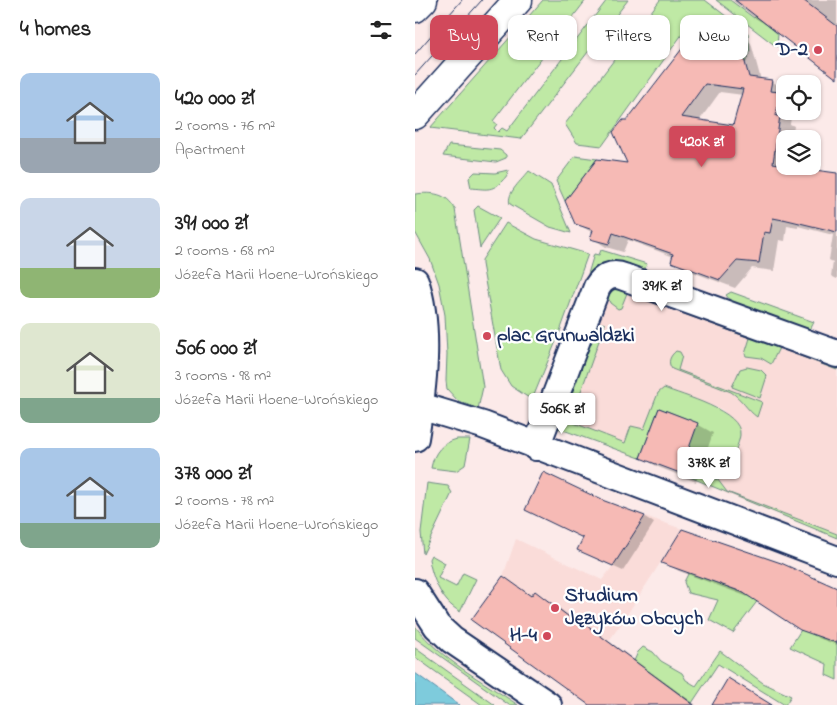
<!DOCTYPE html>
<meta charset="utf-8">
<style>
:root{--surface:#fff;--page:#f6f6f6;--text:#222;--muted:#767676;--accent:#d1495b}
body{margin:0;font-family:"Indie Flower",sans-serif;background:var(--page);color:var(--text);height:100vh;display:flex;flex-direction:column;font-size:19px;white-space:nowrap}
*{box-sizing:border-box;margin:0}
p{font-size:16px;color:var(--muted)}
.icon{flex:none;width:28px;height:28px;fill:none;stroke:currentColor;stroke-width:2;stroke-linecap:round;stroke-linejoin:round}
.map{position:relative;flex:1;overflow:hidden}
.drawer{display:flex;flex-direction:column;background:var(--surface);width:415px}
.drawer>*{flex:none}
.hud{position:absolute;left:15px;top:15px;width:331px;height:45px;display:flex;gap:10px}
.tools{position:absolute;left:361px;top:75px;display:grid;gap:10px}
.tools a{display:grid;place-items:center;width:45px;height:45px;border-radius:10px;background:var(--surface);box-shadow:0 1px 4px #0004;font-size:25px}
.price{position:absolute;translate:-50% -42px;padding:0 11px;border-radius:5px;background:#fff;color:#222;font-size:16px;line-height:32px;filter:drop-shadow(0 1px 2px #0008)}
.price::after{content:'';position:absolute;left:50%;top:30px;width:15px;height:11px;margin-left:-8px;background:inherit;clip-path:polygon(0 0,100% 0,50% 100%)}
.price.on{background:var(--accent);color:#fff}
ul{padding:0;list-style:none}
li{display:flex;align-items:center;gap:15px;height:125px;padding:0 20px}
li span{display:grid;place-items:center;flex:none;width:140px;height:100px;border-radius:10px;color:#555}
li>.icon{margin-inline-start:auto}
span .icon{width:60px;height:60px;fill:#fffc;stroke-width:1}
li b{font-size:21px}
h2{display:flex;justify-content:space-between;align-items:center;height:60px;padding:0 20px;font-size:21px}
.chip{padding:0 18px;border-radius:10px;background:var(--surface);box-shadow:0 1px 4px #0004;font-size:18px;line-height:45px}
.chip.on{background:var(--accent);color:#fff}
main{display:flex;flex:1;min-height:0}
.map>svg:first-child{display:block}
.built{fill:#fadcd9}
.green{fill:#bfe9a5;stroke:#6d8c82}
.water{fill:#7ecbdc;stroke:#568daa}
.shadow{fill:#0003;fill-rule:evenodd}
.building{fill:#f6bab5;stroke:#1b2f5e;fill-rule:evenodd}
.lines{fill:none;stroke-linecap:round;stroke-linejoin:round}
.minor-casing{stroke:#1b2f5e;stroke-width:30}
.secondary-casing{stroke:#1b2f5e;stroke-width:31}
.minor{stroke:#fff;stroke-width:26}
.secondary{stroke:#fff;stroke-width:28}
.tram{stroke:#1b2f5e;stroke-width:1}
.poi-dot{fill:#d1495b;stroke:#fff;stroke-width:2}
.labels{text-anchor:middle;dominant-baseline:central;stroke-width:4.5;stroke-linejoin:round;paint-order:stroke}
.poi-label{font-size:20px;font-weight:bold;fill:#1b2f5e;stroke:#fff;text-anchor:end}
</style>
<main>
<section class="drawer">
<h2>4 homes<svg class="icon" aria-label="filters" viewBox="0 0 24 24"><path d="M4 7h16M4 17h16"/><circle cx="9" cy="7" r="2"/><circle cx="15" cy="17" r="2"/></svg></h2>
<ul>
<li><span style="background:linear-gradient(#a9c7e8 65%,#9aa5b1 0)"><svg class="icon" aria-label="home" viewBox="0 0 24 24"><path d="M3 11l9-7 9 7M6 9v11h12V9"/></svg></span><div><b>420 000 zł</b><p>2 rooms · 76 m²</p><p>Apartment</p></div></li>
<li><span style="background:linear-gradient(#c9d6e8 70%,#8fb573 0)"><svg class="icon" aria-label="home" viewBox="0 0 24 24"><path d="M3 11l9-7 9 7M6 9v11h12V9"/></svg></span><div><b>391 000 zł</b><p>2 rooms · 68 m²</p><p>Józefa Marii Hoene-Wrońskiego</p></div></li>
<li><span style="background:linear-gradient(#dfe7d0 75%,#7fa58c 0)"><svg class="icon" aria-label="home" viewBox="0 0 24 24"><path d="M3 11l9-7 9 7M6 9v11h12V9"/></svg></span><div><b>506 000 zł</b><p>3 rooms · 98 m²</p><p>Józefa Marii Hoene-Wrońskiego</p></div></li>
<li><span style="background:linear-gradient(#a9c7e8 75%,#7fa58c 0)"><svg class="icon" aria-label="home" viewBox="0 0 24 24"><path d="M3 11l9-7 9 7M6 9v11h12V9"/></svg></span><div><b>378 000 zł</b><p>2 rooms · 78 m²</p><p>Józefa Marii Hoene-Wrońskiego</p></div></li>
</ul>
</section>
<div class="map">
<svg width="422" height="705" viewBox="0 0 422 705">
<rect width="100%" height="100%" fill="#fceae9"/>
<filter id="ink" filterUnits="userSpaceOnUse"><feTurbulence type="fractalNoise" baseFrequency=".02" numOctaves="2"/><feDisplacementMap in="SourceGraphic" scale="10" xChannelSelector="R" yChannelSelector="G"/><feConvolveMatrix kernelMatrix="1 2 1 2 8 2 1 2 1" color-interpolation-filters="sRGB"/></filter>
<g filter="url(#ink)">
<path class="built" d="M 198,288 L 422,364 L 422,538 L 310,493 L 289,475 L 314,417 L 306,409 L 249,389 L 229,430 L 218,456 L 140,424 L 192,292 Z
M 230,516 L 267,529 L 206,624 L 157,692 L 56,620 L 88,576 L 101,539 L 187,580 L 198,566 Z"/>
<path class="green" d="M 128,0 L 171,0 L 78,121 L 82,124 L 79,128 L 83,132 L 87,128 L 92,131 L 192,0 L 213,0 L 106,139 L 15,128 Z
M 245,0 L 290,0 L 333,33 L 335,52 L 330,63 L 322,33 L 308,45 L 280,41 L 279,37 L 268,33 L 187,146 L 162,143 L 150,124 Z
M 301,0 L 315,0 L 339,18 L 341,16 L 363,34 L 362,47 Z
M 34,145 L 85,150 L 91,155 L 91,158 L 81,162 L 28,156 Z
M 160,156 L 182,159 L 150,201 L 141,181 Z
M 93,170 C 93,175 91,177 87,181 C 77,192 70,189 56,188 L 54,178 L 60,172 L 80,173 Z
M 114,171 L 136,185 L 156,233 L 135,227 L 95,204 C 91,193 107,180 114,171 Z
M 0,194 C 17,192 32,193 40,209 L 68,387 L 63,409 L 43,401 L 32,389 L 31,381 L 32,354 L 30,315 L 24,284 L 15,259 L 0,232 Z
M 63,206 L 85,218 L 65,248 L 59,210 Z
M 91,223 L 121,239 L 173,254 L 144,334 L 117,400 L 96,386 L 86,370 L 67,264 L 67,260 Z
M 186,250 L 232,264 L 230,268 L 223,272 L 176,276 L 173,274 L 179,254 L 184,255 Z
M 206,285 L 422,364 L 422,370 L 364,348 L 356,364 L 346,358 L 331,356 L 330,354 L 335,338 L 212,293 L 206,308 L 203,309 L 195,303 L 192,294 L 195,290 Z
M 316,292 L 399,322 L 396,328 L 388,333 L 322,309 L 311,295 Z
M 187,323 L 190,324 L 161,405 L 165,406 L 159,423 L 210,443 L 216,426 L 229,429 L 243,393 L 249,388 C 266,395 328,411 325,435 C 324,445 317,456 314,465 L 295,458 L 289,475 L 303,480 L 312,492 L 422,534 L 422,538 L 265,473 L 282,423 L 244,408 L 225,458 L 140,427 L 180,326 Z
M 261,351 L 265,352 L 267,356 L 263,370 L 347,402 L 342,417 C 332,410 327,399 316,392 L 257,369 C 252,362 255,356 261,351 Z
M 332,367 L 346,370 L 352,376 L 345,398 L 317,387 L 325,369 Z
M 42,439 L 55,439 L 50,465 L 41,471 L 16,468 C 19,452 27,443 42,439 Z
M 12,483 L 33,486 L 37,493 L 8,554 L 6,532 Z
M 16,555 L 30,563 L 23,578 L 41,587 L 48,573 L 61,579 L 45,612 C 41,609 35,605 32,601 C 23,591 16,573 14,559 Z
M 274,572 L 344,599 L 318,633 L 294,620 L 303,600 L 273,593 L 269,582 Z
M 391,622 L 417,639 L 416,641 L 422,643 L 422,680 L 411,675 L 412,664 L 375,647 Z
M 0,626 C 26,660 68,681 103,705 L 94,705 L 0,638 Z
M 228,647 L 238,652 L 246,661 L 267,673 L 271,680 L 281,686 L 305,651 L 348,683 L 376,696 L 370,705 L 303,664 L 277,703 L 219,661 L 223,652 Z
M 0,648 L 80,705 L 67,705 L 0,657 Z"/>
<path class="water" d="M 0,673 L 44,705 L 0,705 Z"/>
<path class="shadow" d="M 317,0 L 422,0 L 422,78 L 355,27 L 340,18 Z
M 322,34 L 336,43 L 346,80 L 356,81 L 370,89 L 370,111 L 377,111 L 375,124 L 379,126 L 377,139 L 370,139 L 370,166 L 422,174 L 422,279 L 416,276 L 418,262 L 414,260 L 418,235 L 383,226 L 383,228 L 372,226 L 370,241 L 364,240 L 359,271 L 337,268 L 320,288 L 272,270 L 257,261 L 259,257 L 213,240 L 208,252 L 191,247 L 177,238 L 178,233 L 161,223 L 214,165 L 213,121 ZM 305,92 L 328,95 L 319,126 L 284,121 Z
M 282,424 L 298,433 L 281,482 L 243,467 L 226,457 Z
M 186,501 L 230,517 L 239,523 L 208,571 L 173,555 Z
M 248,562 L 422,589 L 422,645 L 403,638 L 341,600 L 264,571 Z
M 89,578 L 117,596 L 120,593 L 136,602 L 163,623 L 164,622 L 180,631 L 281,705 L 175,705 Z"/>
<path class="building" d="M 320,0 L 388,0 L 422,26 L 422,79 Z
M 322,33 L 334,77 L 357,80 L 355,91 L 365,92 L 361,116 L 365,116 L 358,163 L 370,165 L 370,166 L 422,173 L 422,232 L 368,219 L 368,220 L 358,218 L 355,233 L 349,232 L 344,263 L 322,261 L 305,280 L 256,262 L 258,254 L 198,233 L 194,244 L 175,239 L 178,230 L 160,224 L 150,201 L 182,159 L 212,163 L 198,132 L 208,120 L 212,120 L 273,41 L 308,45 ZM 290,84 L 328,89 L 318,125 L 266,117 Z
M 244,408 L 283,423 L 265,473 L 225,458 Z
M 128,472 L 187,500 L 230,516 L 198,566 L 162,550 L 168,538 L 110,510 Z
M 267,529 L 366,563 L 422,588 L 422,643 L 385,630 L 327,592 L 246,563 Z
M 88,576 L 116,596 L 120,591 L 162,623 L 164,620 L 279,705 L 174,705 L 56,620 Z
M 313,678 L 357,705 L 297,705 Z"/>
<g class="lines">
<g class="minor-casing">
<path id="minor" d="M 0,281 C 16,327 8,390 0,438
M 5,406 L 68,425 L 422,560
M 121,447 L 182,287 C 188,277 197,272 209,277 L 422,354
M 0,592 L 22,626 L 37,640 L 133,705"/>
</g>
<g class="secondary-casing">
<path id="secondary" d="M 0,8 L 8,0
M 0,115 L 103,0"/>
</g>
<use href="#minor" class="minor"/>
<use href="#secondary" class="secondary"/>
<path class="tram" d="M 0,54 L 47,0
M 0,75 L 67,0"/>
</g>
</g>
<g class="poi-dot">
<circle cx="403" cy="50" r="5"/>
<circle cx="72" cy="336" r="5"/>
<circle cx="140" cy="608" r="5"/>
<circle cx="132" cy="636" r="5"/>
</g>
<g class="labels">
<g class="poi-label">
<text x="393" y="50">D-2</text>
<text x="82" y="336" text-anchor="start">plac Grunwaldzki</text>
<text x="150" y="596" text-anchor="start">Studium<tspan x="150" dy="23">Języków Obcych</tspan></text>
<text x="122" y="636">H-4</text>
</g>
</g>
</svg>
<div class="tools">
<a><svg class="icon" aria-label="locate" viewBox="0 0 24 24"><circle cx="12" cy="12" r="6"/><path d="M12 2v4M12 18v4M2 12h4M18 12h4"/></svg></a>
<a><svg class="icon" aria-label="layers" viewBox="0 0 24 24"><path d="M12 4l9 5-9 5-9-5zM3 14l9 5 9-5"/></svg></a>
</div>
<b class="price on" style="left:287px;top:168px">420K zł</b>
<b class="price" style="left:247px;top:312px">391K zł</b>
<b class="price" style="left:147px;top:435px">506K zł</b>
<b class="price" style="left:294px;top:489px">378K zł</b>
<div class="hud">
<a class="chip on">Buy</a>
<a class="chip">Rent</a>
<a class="chip">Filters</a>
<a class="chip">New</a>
</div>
</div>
</main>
